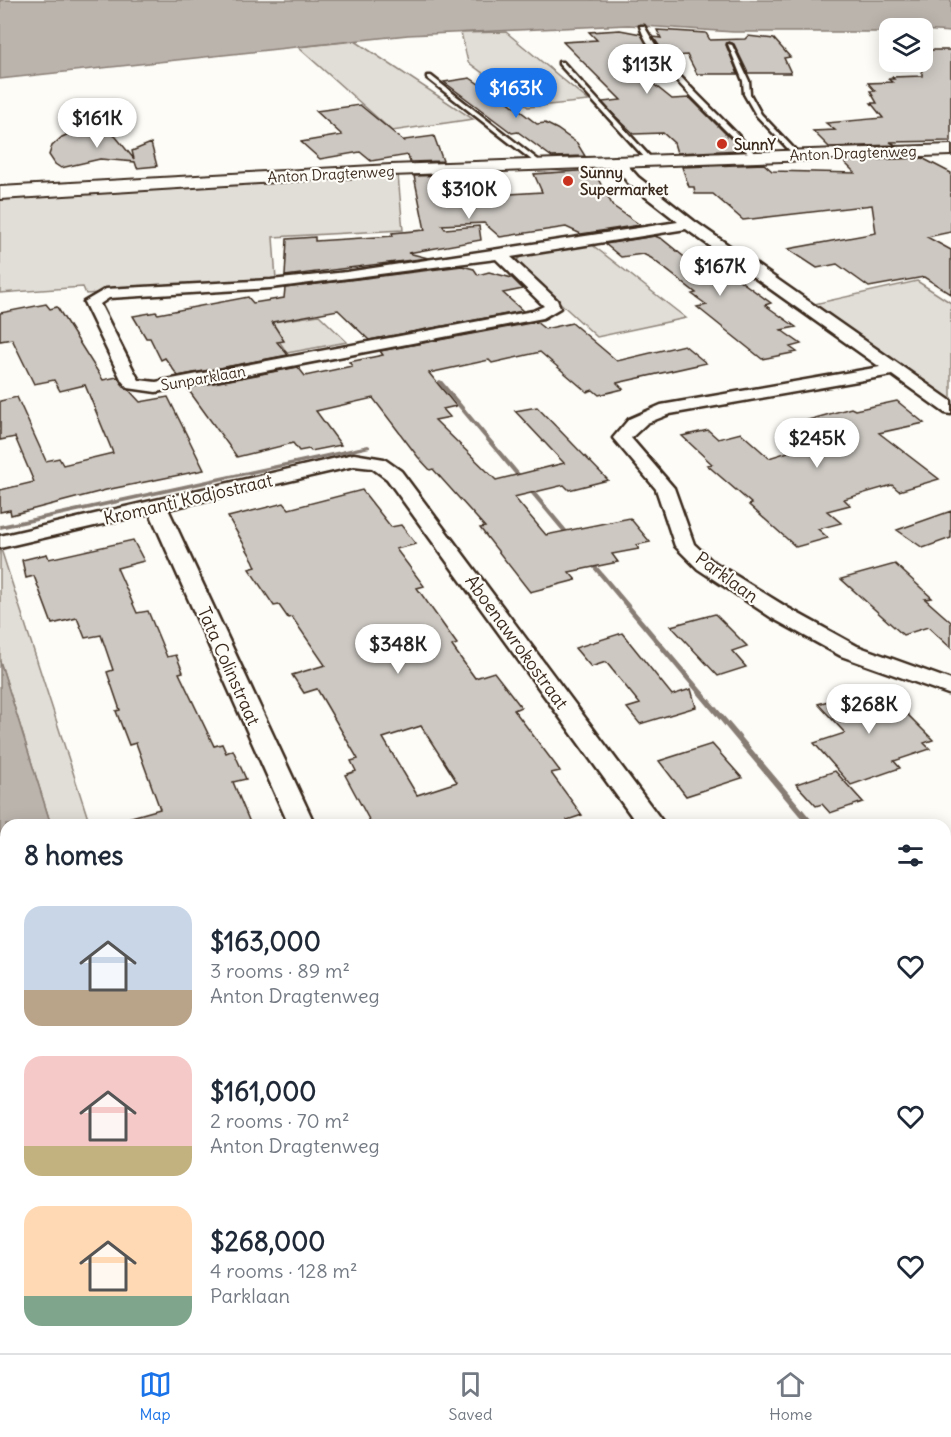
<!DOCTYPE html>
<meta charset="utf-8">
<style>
:root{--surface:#fff;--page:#f2f2f3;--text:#1f2937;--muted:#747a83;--line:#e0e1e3;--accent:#1a73e8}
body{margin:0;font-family:Delius,sans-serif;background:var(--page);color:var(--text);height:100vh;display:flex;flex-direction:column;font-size:22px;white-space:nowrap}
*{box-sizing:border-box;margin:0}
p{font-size:20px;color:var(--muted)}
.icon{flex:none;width:33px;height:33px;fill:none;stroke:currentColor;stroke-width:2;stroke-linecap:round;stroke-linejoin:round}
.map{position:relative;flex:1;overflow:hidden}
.side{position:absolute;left:0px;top:819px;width:951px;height:534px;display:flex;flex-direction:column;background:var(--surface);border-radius:18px 18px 0 0;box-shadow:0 3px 15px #0003}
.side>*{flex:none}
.controls{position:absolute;left:879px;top:18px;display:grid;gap:12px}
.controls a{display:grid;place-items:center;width:54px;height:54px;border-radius:12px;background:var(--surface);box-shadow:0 3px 15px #0003;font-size:30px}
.price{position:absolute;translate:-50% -51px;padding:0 14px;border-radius:21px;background:#fff;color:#222;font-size:20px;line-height:39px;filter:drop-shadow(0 2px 3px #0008)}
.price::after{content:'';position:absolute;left:50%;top:36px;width:18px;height:14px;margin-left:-9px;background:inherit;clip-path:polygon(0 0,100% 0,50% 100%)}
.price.on{background:var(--accent);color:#fff}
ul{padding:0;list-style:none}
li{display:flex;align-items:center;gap:18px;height:150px;padding:0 24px}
li span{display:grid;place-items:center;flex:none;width:168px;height:120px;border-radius:18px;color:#555}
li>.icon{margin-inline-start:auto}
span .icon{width:72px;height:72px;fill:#fffc;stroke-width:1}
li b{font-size:26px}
h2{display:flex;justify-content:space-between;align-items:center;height:72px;padding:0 24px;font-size:26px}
.menu{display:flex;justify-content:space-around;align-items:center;height:84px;border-top:2px solid var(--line);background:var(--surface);font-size:16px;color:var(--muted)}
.menu a{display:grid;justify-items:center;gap:3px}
.menu .on{color:var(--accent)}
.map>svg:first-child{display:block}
.green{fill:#e1ded7;stroke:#8e847a;stroke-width:1.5}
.water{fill:#bbb4ad;stroke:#887d74;stroke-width:1.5}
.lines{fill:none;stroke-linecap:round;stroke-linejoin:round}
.stream{fill:#887d74;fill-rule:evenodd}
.building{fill:#cdc8c2;stroke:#3b2a1e;stroke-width:1.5;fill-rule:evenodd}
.lane-casing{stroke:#3b2a1e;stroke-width:5}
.street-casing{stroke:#3b2a1e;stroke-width:5}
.secondary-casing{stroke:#3b2a1e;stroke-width:4}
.lane{fill:#fdfcf7;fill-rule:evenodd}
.street{fill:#fdfcf7;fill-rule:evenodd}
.secondary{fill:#fdfcf7;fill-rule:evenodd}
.poi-dot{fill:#c8321e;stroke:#fdfcf7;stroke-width:2}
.labels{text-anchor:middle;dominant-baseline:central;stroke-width:4.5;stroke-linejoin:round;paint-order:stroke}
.far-poi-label{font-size:15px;font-weight:bold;fill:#3b2a1e;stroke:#fdfcf7;text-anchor:start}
.far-street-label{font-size:15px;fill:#3b2a1e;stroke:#fdfcf7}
.street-label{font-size:18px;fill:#3b2a1e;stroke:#fdfcf7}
</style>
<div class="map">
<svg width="951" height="1353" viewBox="0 0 951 1353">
<rect width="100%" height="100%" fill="#fdfcf7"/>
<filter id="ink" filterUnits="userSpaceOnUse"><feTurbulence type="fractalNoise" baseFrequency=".0167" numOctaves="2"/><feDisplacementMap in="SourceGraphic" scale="12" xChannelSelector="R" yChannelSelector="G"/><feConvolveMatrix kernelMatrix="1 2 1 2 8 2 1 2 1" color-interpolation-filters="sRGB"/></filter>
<g filter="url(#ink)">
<path class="green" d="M 506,32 L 589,101 L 528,107 L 468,62 L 461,33 Z
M 355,41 L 473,119 L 392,131 L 298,47 Z
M 398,175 L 403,230 L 273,237 L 276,280 L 86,294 L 83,287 L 0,293 L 0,197 Z
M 591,244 L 686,318 L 597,337 L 516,262 L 519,258 L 527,254 Z
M 917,281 L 951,303 L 951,403 L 814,304 Z
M 319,315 L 347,342 L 287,353 L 267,323 Z
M 0,546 L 90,825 L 51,825 L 0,661 Z
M 0,848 L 6,872 L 6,958 L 0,933 Z"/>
<path class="water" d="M 0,0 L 951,0 L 951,32 L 890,28 L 889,32 L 733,32 L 628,25 L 408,35 L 0,79 Z
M 0,661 L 51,825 L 6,825 L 6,872 L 0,848 Z
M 120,1347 L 206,1347 L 208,1353 L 121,1353 Z"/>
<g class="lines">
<path class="stream" d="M 440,380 L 442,381 L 572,536 L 573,537 L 572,538 L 568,538 L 438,383 L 438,381 Z
M 368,445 L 370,446 L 370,448 L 0,529 L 0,525 Z
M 589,558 L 591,559 L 816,825 L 807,825 L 587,561 L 586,560 Z
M 945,976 L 948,977 L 951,980 L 951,991 L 948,990 L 945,987 Z"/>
</g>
<path class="building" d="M 620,30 L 641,34 L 656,58 L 626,62 L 672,99 L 690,98 L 742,150 L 677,153 L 674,143 L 663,133 L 634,134 L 615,116 L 602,102 L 621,100 L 563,42 L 597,40 L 589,32 Z
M 657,30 L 706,33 L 710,40 L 745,39 L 748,36 L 774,39 L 790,57 L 784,58 L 791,73 L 748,73 L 734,44 L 729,42 L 726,45 L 738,74 L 697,74 L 687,55 L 667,57 L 653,37 L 661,38 Z
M 922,50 L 951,50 L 951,141 L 890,142 L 896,145 L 829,147 L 813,131 L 835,130 L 826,123 L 883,118 L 871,103 L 877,103 L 870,91 L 875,91 L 868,83 L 892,82 L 888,79 L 894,79 L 892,77 L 922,76 Z
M 470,78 L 479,84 L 485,84 L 537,124 L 545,123 L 557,129 L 577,143 L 585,156 L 552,157 L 518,132 L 512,133 L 444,82 Z
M 360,105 L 405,142 L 404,140 L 434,136 L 443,161 L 410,162 L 408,155 L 371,161 L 360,152 L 320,159 L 301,142 L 342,135 L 316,111 Z
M 95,122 L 116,137 L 134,159 L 132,151 L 151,143 L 157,166 L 137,168 L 135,162 L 100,159 L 61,168 L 55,164 L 49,155 L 52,146 L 62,137 Z
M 922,158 L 951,173 L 951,232 L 927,237 L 951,250 L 951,294 L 924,277 L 869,287 L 837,264 L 817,268 L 788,249 L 876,233 L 872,205 L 743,220 L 713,194 L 695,194 L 694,187 L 689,187 L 682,167 L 764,164 L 772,171 L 855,173 L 843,161 Z
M 593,170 L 613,206 L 640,225 L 581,234 L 566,227 L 500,237 L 484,223 L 442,225 L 445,229 L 479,226 L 481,240 L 408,253 L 428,258 L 285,276 L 287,239 L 315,237 L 315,241 L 393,236 L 392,233 L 425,230 L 414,176 L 449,175 L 451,181 L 463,180 L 464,184 L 489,182 L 495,195 L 542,192 L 534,174 Z
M 655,236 L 662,239 L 688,260 L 710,259 L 771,303 L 765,305 L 796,327 L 781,330 L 801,344 L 790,347 L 797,352 L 762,359 L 697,307 L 707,305 L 692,294 L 696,293 L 651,258 L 643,254 L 621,257 L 605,244 Z
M 462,266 L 474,269 L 478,275 L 489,272 L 512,278 L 523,289 L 503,293 L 523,311 L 369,340 L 338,310 L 272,322 L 284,341 L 277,342 L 288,355 L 178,376 L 165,358 L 161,360 L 150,338 L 146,338 L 133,316 L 156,312 L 158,314 L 248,297 L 253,303 L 284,298 L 285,288 Z
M 46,304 L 50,309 L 57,307 L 103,380 L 117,377 L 140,402 L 168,397 L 204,470 L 106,490 L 11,515 L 10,510 L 0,512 L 0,490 L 34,482 L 15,437 L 0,440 L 0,401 L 17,397 L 46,461 L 59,458 L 63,465 L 113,453 L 85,385 L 60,391 L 54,380 L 34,384 L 12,339 L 0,341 L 0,313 Z
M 536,322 L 545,329 L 572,323 L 617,361 L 684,345 L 706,363 L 617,383 L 623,389 L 599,395 L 593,390 L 587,392 L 540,352 L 492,363 L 489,360 L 429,373 L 456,406 L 443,409 L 450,417 L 435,420 L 496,480 L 564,463 L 515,411 L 537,407 L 608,480 L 569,490 L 564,485 L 514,497 L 546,535 L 630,518 L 650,542 L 636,545 L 639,549 L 612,554 L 618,562 L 569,572 L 576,580 L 530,592 L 480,528 L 485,527 L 433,469 L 430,470 L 418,457 L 373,398 L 316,411 L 341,445 L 311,451 L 309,449 L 299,451 L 293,443 L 237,457 L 187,388 L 298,367 L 305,376 L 352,366 L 349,362 L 383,355 L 380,351 Z
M 897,401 L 924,423 L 879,433 L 939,479 L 899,491 L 892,485 L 844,499 L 850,505 L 827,511 L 841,523 L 818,529 L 828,538 L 796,547 L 749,505 L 752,504 L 707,465 L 712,464 L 682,436 L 708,430 L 718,439 L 741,433 L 769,458 L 833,438 L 808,420 L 851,408 L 855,410 Z
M 362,490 L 391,527 L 401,525 L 416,544 L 396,549 L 424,586 L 417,588 L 457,644 L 452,646 L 475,678 L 494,672 L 521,707 L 514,710 L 560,771 L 551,773 L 582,815 L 567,820 L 571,825 L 372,825 L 345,775 L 356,771 L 351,761 L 358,759 L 317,689 L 304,693 L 292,675 L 325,665 L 292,617 L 288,618 L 279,605 L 274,606 L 249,569 L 256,567 L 253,560 L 228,517 L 284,503 L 289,509 ZM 421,726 L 457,782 L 417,795 L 383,738 Z
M 951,511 L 951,538 L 923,548 L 897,530 Z
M 133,540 L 144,561 L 117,568 L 137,613 L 148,611 L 167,657 L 176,655 L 183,672 L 179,673 L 214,746 L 222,744 L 226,753 L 233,750 L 246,779 L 233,782 L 251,825 L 125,825 L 124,819 L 160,809 L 136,743 L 129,745 L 116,711 L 120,710 L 107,672 L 113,670 L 101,635 L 85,638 L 77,618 L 52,624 L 34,576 L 26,578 L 22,560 L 47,554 L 49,559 Z
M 895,564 L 932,598 L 925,599 L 951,622 L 951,648 L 928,627 L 903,635 L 841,579 Z
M 715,614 L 747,646 L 732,651 L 746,667 L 718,676 L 671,626 Z
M 622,633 L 672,695 L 691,689 L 696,707 L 640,724 L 627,708 L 640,704 L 606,662 L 591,667 L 575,648 Z
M 863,684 L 884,705 L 894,701 L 933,740 L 924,743 L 930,749 L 894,761 L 900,768 L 851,785 L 814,743 L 845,733 L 818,704 L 839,698 L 834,693 Z
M 712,744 L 742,778 L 686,796 L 659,761 Z
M 835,771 L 863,802 L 830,813 L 822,804 L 816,806 L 796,784 Z"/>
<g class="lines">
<g class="lane-casing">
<path id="lane" d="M 640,26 L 644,26 C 651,38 658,50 667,61 C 694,94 728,122 756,155 L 756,157 L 752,157 C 724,126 650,63 640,26 Z
M 728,44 L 732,45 L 749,81 L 750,94 L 761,114 L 799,154 L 799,156 L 795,156 L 756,115 L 744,94 L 743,81 Z
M 559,62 L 563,62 L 651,158 L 651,160 L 647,160 L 559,64 Z
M 427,76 L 431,76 L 542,163 L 542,165 L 538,165 L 427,78 Z"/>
</g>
<g class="street-casing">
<path id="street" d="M 617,157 L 621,158 L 638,177 L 694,221 L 951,401 L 951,414 L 945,413 L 892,375 L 670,414 L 647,423 L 631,438 L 674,488 L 694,544 L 712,561 L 788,608 L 857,646 L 951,680 L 951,695 L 841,656 L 772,618 L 698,569 L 675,546 L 656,489 L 613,438 L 629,419 L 661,405 L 880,367 L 686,229 L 511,257 L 557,300 L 560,308 L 543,318 L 156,392 L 128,388 L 122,381 L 84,302 L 106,289 L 271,280 L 347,272 L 678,222 L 628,183 L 611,161 ZM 496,259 L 544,306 L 533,311 L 156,382 L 139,380 L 136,375 L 100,304 L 109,298 L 271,288 Z
M 354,454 L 384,459 L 401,471 L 665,825 L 638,825 L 387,479 L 372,468 L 354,466 L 168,509 L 315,825 L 289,825 L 150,513 L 0,548 L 0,536 Z
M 0,969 L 6,971 L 6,1042 L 0,1044 L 0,1020 L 6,1018 L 0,1016 Z
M 945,1211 L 951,1214 L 951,1251 L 945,1248 Z
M 6,1303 L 6,1338 L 0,1340 L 0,1305 Z
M 69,1347 L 105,1347 L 106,1353 L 70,1353 Z
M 522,1347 L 558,1347 L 561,1353 L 525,1353 Z"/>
</g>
<g class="secondary-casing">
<path id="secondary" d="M 951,145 L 951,155 L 391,175 L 0,199 L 0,187 L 391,165 Z"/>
</g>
<use href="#lane" class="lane"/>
<use href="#street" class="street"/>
<use href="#secondary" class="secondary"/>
</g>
</g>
<g class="poi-dot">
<circle cx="722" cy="144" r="6"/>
<circle cx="568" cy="181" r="6"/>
</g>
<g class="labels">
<g class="far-poi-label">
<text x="734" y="144">SunnY</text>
<text x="580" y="172">Sunny<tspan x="580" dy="17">Supermarket</tspan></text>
</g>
<g class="far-street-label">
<text transform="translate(853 153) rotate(-2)">Anton Dragtenweg</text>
<text transform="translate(331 174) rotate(-3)">Anton Dragtenweg</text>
<text transform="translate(203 378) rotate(-10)">Sunparklaan</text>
</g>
<g class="street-label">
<text transform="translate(188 499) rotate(-13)">Kromanti Kodjostraat</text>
<text transform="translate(727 577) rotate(36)">Parklaan</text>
<text transform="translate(517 642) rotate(54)">Aboenawrokostraat</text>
<text transform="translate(229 666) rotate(66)">Tata Colinstraat</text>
</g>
</g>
</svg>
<div class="controls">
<a><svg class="icon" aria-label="layers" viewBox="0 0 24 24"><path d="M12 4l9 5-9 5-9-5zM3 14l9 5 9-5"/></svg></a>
</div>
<b class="price" style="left:647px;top:95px">$113K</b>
<b class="price on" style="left:516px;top:119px">$163K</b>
<b class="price" style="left:97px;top:149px">$161K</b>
<b class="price" style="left:469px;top:220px">$310K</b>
<b class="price" style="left:720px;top:297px">$167K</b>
<b class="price" style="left:817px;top:469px">$245K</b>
<b class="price" style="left:398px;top:675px">$348K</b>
<b class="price" style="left:869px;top:735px">$268K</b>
<section class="side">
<h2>8 homes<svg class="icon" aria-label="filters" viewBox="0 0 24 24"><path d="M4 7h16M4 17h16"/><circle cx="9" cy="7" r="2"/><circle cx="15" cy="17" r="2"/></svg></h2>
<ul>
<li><span style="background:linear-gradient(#c9d6e8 70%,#b9a48a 0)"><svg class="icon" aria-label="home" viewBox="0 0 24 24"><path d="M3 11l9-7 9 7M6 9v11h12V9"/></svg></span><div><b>$163,000</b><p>3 rooms · 89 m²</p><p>Anton Dragtenweg</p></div><svg class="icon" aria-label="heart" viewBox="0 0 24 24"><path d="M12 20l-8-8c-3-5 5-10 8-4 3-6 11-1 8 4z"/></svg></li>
<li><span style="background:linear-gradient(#f6c9c9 75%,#c2b280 0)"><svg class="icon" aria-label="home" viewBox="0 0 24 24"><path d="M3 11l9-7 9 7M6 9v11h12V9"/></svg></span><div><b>$161,000</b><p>2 rooms · 70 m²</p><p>Anton Dragtenweg</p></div><svg class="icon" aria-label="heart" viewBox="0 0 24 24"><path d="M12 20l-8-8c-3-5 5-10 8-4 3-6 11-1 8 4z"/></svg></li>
<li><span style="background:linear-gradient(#ffd9b3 75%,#7fa58c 0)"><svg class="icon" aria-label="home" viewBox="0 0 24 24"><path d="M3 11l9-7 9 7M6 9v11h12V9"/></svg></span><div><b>$268,000</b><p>4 rooms · 128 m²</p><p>Parklaan</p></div><svg class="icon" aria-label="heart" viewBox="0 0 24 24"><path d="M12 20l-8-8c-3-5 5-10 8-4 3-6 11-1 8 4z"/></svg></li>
</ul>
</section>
</div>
<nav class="menu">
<a class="on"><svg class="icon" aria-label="map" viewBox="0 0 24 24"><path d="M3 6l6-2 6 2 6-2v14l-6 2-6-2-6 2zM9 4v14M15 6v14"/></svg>Map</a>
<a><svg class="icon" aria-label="saved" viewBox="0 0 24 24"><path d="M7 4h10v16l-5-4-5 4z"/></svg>Saved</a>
<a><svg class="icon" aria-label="home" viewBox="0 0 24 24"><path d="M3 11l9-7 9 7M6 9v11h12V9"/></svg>Home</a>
</nav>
